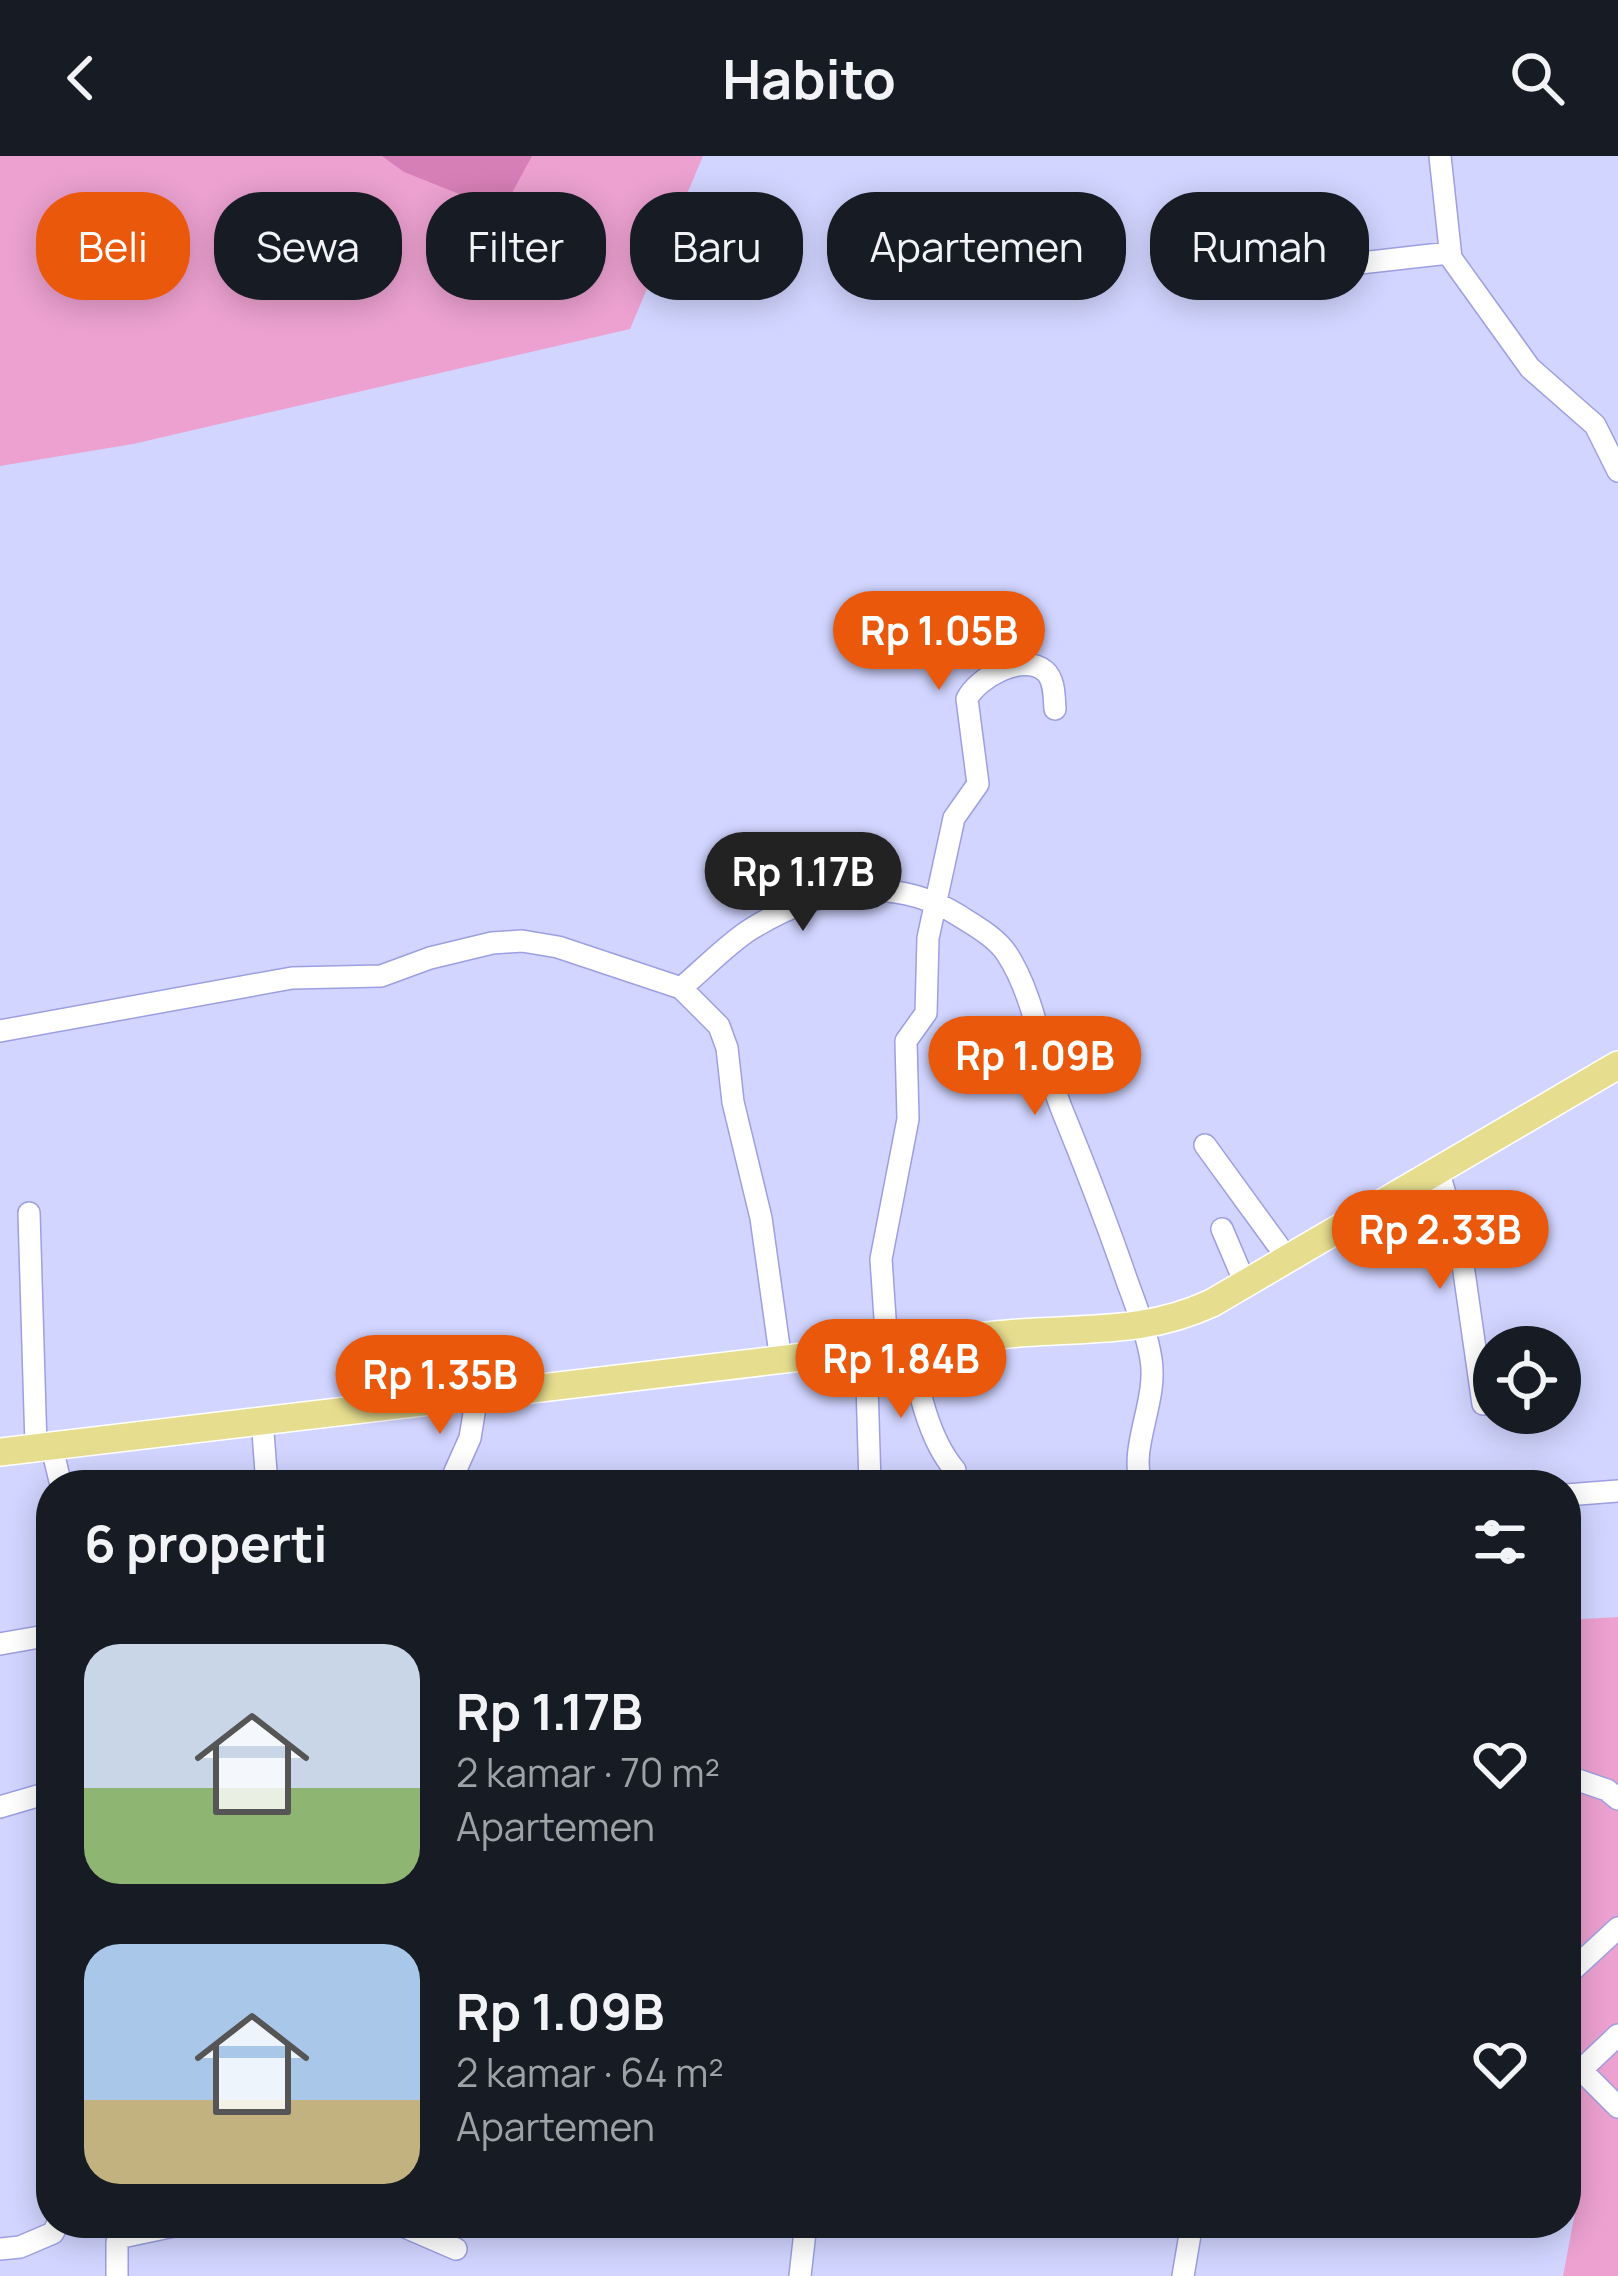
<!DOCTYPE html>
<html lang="id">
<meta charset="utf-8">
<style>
:root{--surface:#171b24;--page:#242831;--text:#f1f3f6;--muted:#9ea1a6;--accent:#ea580c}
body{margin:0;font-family:Manrope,sans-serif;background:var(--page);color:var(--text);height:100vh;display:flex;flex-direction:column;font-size:45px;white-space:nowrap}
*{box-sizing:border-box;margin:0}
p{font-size:39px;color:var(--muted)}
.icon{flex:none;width:66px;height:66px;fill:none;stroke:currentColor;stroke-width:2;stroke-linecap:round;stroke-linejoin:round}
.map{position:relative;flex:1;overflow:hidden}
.sheet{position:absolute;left:36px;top:1314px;width:1545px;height:768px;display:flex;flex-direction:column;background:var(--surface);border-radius:48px;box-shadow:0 6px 30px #0003}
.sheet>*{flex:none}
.guide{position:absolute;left:36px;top:36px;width:1548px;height:108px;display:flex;gap:24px}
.fabs{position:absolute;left:1473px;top:1170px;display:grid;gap:24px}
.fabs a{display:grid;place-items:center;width:108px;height:108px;border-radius:50%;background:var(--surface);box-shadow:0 6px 30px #0003;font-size:60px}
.price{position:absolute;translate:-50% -102px;padding:0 27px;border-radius:42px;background:var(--accent);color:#fff;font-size:39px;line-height:78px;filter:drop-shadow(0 3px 6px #0008)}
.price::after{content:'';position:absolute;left:50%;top:72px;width:36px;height:27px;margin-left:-18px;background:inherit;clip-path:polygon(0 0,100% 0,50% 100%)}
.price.on{background:#222;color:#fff}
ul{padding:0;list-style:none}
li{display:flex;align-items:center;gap:36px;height:300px;padding:0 48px}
li span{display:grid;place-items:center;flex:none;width:336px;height:240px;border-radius:36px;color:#555}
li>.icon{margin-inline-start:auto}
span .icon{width:144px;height:144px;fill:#fffc;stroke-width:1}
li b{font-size:51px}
h2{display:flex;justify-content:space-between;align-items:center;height:144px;padding:0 48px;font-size:51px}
.chip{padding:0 42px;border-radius:48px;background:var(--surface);box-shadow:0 6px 30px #0003;font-size:42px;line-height:108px}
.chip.on{background:var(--accent);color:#fff}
header{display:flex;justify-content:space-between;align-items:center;height:156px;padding:0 48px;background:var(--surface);font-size:54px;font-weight:700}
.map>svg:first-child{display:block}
.green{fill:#eca1d0}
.forest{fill:#d67fb7}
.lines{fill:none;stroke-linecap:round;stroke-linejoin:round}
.minor-casing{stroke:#9c9fe1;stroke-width:24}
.major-casing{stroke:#fff;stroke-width:30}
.minor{stroke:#fff;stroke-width:21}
.major{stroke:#e6dd8f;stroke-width:27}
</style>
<header><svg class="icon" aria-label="back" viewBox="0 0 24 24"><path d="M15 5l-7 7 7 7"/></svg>Habito<svg class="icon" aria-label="search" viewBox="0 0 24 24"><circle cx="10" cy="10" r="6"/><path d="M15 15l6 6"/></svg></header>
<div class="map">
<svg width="1618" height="2120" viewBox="0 0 1618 2120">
<rect width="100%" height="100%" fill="#d2d5ff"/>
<path class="green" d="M 0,0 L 703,0 L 630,173 L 133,288 L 0,310 Z
M 1618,1461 L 1618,2120 L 1563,2120 L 1578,2041 L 1566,2019 L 1566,1464 Z"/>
<path class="forest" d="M 382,0 L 532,0 L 502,55 L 404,16 Z"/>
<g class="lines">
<g class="minor-casing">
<path id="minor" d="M 1440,0 L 1451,102 L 1530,212 L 1595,269 L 1618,315
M 1246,120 L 1449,97
M 681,832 C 704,813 726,789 751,773 C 816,733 890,717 958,759 C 975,770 996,781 1007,798 C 1035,840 1043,907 1062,954 C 1085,1010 1107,1067 1127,1125 C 1136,1150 1147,1177 1151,1203 C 1158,1246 1129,1289 1141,1329
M 0,875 L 292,822 L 381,820 L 430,802 L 492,787 L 522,785 L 558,791 L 681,832 L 719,870 L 727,892 L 733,946 L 761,1062 L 781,1205
M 1205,989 L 1288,1103
M 1438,1014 L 1460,1088 L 1483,1248
M 29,1057 L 36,1290
M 1222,1073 L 1245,1127
M 912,1188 C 915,1227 929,1284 955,1314
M 887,1192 L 881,1103 L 908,963 L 906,885 L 926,857 L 928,782 L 954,662 L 978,628 L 967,543 C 977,522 1023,496 1045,515 C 1055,524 1054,541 1055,553
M 866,1194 L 870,1329
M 262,1263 L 267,1329
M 51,1288 L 61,1329
M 449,1329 L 470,1282 L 477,1239
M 1566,1339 L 1618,1335
M 0,1488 L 51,1479
M 1566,1620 L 1607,1634 L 1618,1643
M 0,1651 L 51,1636
M 1566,1820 L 1618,1772
M 1566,1899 L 1618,1951
M 1581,1914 L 1618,1879
M 253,2067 L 261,2067
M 396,2067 L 456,2093
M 122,2081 L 188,2067
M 0,2093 L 20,2091 L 53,2077 L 58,2067
M 117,2120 L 117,2086 L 122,2081 L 119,2067
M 800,2120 L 806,2067
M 1183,2120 L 1192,2067"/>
</g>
<g class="major-casing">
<path id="major" d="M 0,1296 L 912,1188 C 953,1184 994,1178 1036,1176 C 1101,1172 1151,1175 1212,1147 L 1618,909"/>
</g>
<use href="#minor" class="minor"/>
<use href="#major" class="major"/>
</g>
</svg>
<div class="fabs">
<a><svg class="icon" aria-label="locate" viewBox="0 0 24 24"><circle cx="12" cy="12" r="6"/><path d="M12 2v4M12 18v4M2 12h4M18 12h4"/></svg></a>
</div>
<b class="price" style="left:939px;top:537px">Rp 1.05B</b>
<b class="price on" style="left:803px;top:778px">Rp 1.17B</b>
<b class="price" style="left:1035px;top:962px">Rp 1.09B</b>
<b class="price" style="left:1440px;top:1136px">Rp 2.33B</b>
<b class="price" style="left:901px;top:1265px">Rp 1.84B</b>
<b class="price" style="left:440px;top:1281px">Rp 1.35B</b>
<div class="guide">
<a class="chip on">Beli</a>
<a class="chip">Sewa</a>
<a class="chip">Filter</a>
<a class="chip">Baru</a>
<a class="chip">Apartemen</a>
<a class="chip">Rumah</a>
</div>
<section class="sheet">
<h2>6 properti<svg class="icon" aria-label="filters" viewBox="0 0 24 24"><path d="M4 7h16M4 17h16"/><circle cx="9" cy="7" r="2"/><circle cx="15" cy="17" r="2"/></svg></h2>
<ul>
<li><span style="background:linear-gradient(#c9d6e8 60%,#8fb573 0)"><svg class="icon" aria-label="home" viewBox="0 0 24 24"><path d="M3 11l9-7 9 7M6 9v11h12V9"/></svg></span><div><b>Rp 1.17B</b><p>2 kamar · 70 m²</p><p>Apartemen</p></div><svg class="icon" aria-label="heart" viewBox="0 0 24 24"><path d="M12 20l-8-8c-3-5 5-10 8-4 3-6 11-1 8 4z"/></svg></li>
<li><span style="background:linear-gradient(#a9c7e8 65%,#c2b280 0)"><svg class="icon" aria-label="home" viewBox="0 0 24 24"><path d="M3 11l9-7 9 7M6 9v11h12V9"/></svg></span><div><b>Rp 1.09B</b><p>2 kamar · 64 m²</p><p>Apartemen</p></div><svg class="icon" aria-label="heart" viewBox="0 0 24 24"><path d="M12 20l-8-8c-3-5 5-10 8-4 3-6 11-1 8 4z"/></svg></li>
</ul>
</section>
</div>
